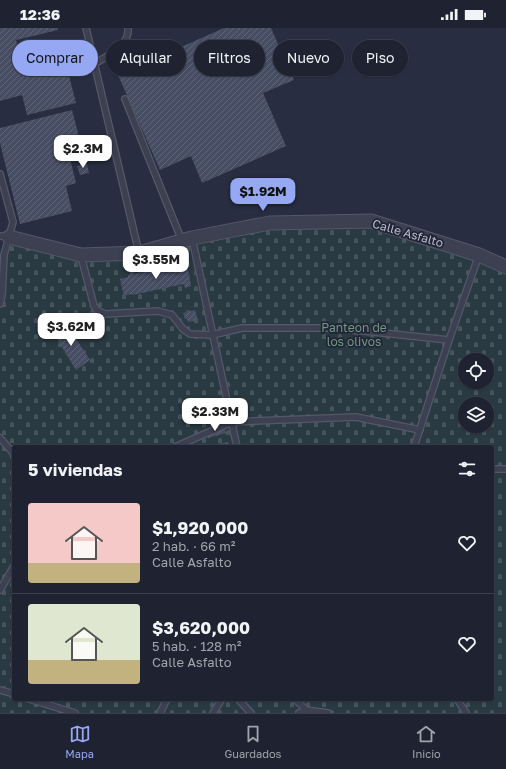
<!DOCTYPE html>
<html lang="es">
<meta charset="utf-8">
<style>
:root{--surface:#1e2231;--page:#2b2f3d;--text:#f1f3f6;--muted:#a1a4ab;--line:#3c3f4d;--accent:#96a7f3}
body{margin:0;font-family:"Golos Text",sans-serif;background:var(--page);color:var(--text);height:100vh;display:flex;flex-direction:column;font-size:15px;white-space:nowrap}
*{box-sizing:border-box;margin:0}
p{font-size:13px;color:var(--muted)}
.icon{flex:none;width:22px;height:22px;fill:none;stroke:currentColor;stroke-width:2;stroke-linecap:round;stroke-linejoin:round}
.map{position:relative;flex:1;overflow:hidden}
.side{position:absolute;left:12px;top:417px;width:482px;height:256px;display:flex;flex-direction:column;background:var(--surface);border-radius:4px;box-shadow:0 1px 3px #0004,0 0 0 1px var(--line)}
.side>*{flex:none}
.guide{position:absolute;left:12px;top:12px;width:482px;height:36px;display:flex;gap:8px}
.fabs{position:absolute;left:458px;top:325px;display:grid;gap:8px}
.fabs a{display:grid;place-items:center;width:36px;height:36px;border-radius:50%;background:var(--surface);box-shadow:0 1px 3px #0004,0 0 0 1px var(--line);font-size:20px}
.price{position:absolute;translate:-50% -34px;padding:0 9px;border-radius:8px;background:#fff;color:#222;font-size:13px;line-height:26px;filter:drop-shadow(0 1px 2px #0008)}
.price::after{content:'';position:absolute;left:50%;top:24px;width:12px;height:9px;margin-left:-6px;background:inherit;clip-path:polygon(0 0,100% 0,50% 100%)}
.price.active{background:var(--accent);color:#111}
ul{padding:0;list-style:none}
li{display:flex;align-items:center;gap:12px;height:100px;padding:0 16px}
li+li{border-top:1px solid var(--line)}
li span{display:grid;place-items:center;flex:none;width:112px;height:80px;border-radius:4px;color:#555}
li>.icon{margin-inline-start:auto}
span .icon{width:48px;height:48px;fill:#fffc;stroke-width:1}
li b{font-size:17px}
h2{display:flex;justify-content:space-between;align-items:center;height:48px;padding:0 16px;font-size:17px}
.chip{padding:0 14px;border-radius:18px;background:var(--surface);box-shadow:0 1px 3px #0004,0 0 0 1px var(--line);font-size:14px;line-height:36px}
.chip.active{background:var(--accent);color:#111}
.status{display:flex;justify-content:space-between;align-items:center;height:28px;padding:0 20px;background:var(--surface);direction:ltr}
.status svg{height:11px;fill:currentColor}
.menu{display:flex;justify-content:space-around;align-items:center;height:56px;border-top:1px solid var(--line);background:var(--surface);font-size:11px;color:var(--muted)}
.menu a{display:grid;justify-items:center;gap:2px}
.menu .active{color:var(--accent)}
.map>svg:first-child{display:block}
.cemetery{fill:url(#cemetery-stones);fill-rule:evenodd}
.building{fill:url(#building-hatch)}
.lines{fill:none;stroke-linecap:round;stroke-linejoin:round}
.service-casing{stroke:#545868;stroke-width:8}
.tertiary-casing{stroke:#545868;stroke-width:15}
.service{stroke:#3c4051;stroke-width:5.5}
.tertiary{stroke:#3c4051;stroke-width:13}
.labels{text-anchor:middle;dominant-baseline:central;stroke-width:3.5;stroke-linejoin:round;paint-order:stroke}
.street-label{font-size:12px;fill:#b9bccb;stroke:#212536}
.park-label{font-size:12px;fill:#719a83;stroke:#212536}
</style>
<div class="status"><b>12:36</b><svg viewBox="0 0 49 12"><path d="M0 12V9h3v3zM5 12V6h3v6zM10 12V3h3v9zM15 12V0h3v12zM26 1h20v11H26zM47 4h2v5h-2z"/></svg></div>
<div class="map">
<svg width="506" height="685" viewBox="0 0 506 685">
<defs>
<pattern id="cemetery-stones" width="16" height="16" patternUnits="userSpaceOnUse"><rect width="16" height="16" fill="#2a3a42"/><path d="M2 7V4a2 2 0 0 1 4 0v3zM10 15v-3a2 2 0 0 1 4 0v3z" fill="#47555c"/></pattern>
<pattern id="building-hatch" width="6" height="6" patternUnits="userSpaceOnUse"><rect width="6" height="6" fill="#474d63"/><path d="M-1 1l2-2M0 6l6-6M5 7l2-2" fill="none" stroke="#5f6578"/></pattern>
</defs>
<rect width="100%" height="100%" fill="#282d41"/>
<path class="cemetery" d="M 371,193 L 506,239 L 506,685 L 0,685 L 0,253 L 9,209 L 81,227 L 139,225 L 270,195 ZM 465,332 L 487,332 L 487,354 L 465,354 ZM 465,376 L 487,376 L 487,398 L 465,398 ZM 14,419 L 492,419 L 492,671 L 14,671 Z"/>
<path class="building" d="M 0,0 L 58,0 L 58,2 L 16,12 L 20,26 L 61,16 L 76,75 L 27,87 L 22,67 L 0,73 Z
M 224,0 L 271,0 L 294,52 L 263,65 L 286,118 L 202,155 L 191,128 L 160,142 L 118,47 Z
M 72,82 L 83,124 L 69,127 L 76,155 L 66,158 L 72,183 L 20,196 L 0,115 L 0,100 Z
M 87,136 L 89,145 L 80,147 L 77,138 Z
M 187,235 L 191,258 L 185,260 L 184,256 L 132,267 L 131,266 L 124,268 L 120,251 L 128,249 L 128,247 Z
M 195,282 L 198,292 L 188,294 L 187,291 L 185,291 L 183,285 Z
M 66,296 L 90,332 L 76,342 L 53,304 Z
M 224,398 L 226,405 L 208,410 L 207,406 L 205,406 L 204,402 Z
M 228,414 L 229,419 L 213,419 L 213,417 Z"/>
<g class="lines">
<g class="service-casing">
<path id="service" d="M 86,0 L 139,225
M 94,36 C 107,28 130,18 128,0
M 125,71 L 182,213
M 0,146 L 13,194 L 4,227 L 2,267 L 0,276
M 0,208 L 9,209
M 192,210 L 237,419
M 81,228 L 94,278 L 97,282 L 105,286 L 158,283 L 172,287 L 183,301 L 190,306 L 212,307 L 242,300 L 336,300 L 449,312
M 0,410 L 14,426
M 175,419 L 232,394 L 356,389 L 420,402
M 414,419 L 449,312 L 479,227
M 492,441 L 506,441
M 0,562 L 14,538
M 0,662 L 14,666
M 29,671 L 75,685
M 238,671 L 251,685
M 295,671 L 306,682
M 457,671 L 466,685
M 160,685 L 167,671
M 213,685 L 222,671
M 299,685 L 306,682 L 328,685"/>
</g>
<g class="tertiary-casing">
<path id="tertiary" d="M 9,209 L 81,227 L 139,225 L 192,210 L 270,195 L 371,193 L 479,227 L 506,239"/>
</g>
<use href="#service" class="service"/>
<use href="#tertiary" class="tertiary"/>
</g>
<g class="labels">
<g class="street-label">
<text transform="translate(408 205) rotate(16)">Calle Asfalto</text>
</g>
<g class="park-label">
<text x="354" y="299">Panteon de<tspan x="354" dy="14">los olivos</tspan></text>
</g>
</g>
</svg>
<div class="fabs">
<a><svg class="icon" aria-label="locate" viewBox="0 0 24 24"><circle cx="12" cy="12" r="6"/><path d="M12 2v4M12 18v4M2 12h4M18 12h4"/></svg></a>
<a><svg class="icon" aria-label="layers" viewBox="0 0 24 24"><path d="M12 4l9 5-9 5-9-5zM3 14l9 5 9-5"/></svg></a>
</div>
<b class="price" style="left:83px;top:141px">$2.3M</b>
<b class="price active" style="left:263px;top:184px">$1.92M</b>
<b class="price" style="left:156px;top:252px">$3.55M</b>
<b class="price" style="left:71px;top:319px">$3.62M</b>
<b class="price" style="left:215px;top:404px">$2.33M</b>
<div class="guide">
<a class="chip active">Comprar</a>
<a class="chip">Alquilar</a>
<a class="chip">Filtros</a>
<a class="chip">Nuevo</a>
<a class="chip">Piso</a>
</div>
<section class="side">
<h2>5 viviendas<svg class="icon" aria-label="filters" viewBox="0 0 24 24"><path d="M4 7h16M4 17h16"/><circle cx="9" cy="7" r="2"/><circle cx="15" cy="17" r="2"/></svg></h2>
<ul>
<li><span style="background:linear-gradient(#f6c9c9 75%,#c2b280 0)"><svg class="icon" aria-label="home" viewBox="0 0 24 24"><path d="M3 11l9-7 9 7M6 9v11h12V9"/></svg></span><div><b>$1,920,000</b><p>2 hab. · 66 m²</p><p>Calle Asfalto</p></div><svg class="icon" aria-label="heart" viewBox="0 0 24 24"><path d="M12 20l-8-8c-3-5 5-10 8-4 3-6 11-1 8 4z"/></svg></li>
<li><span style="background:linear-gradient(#dfe7d0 70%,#c2b280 0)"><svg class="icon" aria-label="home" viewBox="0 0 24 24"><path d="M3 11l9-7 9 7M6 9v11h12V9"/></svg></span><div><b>$3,620,000</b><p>5 hab. · 128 m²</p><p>Calle Asfalto</p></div><svg class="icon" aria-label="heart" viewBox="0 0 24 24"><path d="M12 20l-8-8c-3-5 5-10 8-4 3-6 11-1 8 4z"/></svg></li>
</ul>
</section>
</div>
<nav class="menu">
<a class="active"><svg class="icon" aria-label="map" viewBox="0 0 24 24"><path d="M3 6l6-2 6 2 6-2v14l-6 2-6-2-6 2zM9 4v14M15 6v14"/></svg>Mapa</a>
<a><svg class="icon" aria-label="saved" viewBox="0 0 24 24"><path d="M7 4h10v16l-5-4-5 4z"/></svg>Guardados</a>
<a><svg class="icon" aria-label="home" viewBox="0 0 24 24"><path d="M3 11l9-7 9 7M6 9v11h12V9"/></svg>Inicio</a>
</nav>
